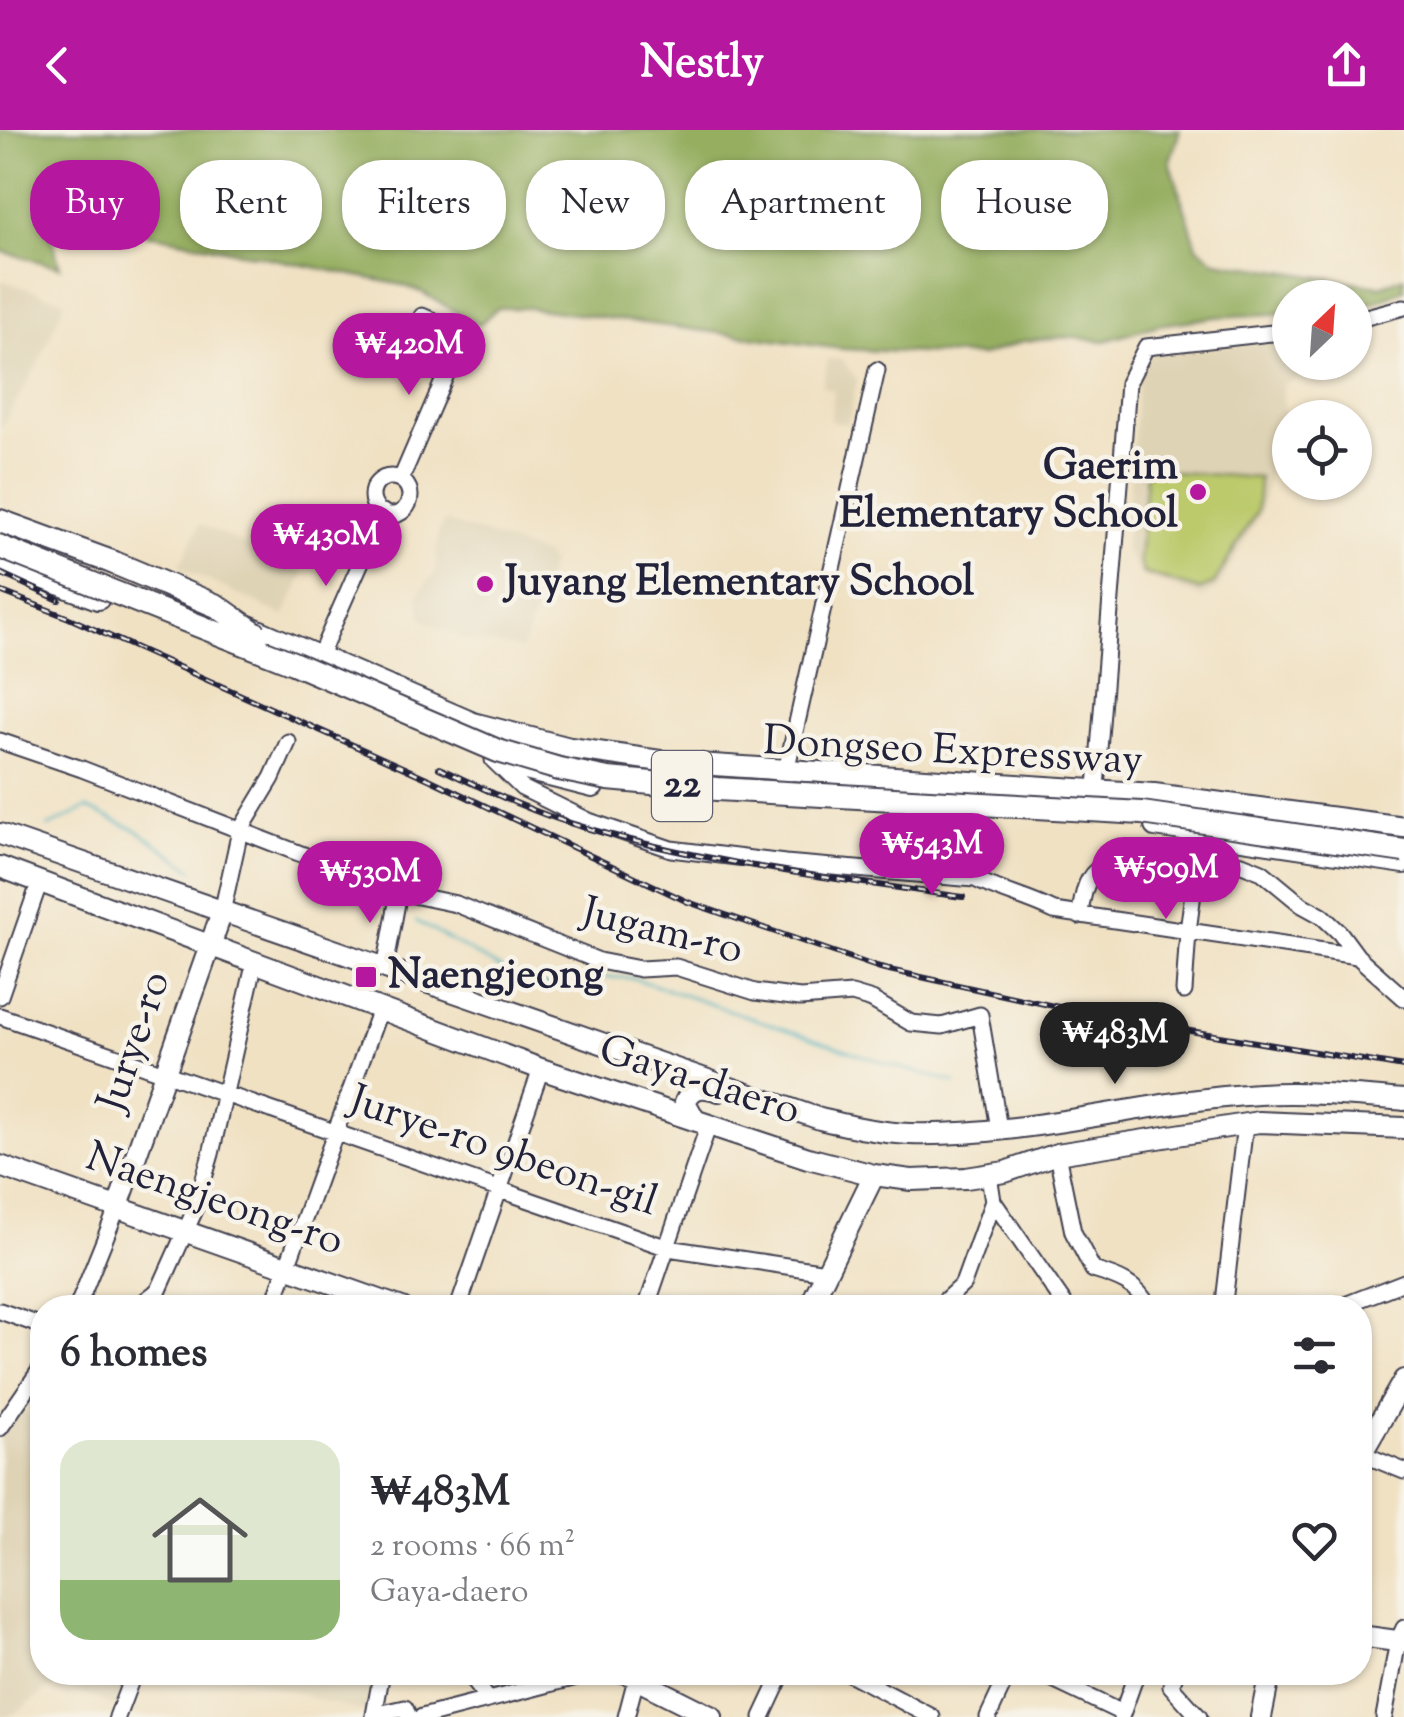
<!DOCTYPE html>
<meta charset="utf-8">
<style>
:root{--surface:#fff;--page:#f7f7f7;--text:#2b2b33;--muted:#7c7c81;--accent:#b5179e}
body{margin:0;font-family:"Sorts Mill Goudy",serif;background:var(--page);color:var(--text);height:100vh;display:flex;flex-direction:column;font-size:38px;white-space:nowrap}
*{box-sizing:border-box;margin:0}
p{font-size:32px;color:var(--muted)}
.icon{flex:none;width:55px;height:55px;fill:none;stroke:currentColor;stroke-width:2;stroke-linecap:round;stroke-linejoin:round}
.map{position:relative;flex:1;overflow:hidden}
.details{position:absolute;left:30px;top:1165px;width:1342px;height:390px;display:flex;flex-direction:column;background:var(--surface);border-radius:40px;box-shadow:0 2px 8px #0004}
.details>*{flex:none}
.hud{position:absolute;left:30px;top:30px;width:1345px;height:90px;display:flex;gap:20px}
.needle{width:65px;rotate:25deg}
.fabs{position:absolute;left:1272px;top:150px;display:grid;gap:20px}
.fabs a{display:grid;place-items:center;width:100px;height:100px;border-radius:50%;background:var(--surface);box-shadow:0 2px 8px #0004;font-size:50px}
.price{position:absolute;translate:-50% -85px;padding:0 22px;border-radius:35px;background:var(--accent);color:#fff;font-size:32px;line-height:65px;filter:drop-shadow(0 2px 5px #0008)}
.price::after{content:'';position:absolute;left:50%;top:60px;width:30px;height:22px;margin-left:-15px;background:inherit;clip-path:polygon(0 0,100% 0,50% 100%)}
.price.current{background:#222;color:#fff}
ul{padding:0;list-style:none}
li{display:flex;align-items:center;gap:30px;height:250px;padding:0 30px}
li span{display:grid;place-items:center;flex:none;width:280px;height:200px;border-radius:30px;color:#555}
li>.icon{margin-inline-start:auto}
span .icon{width:120px;height:120px;fill:#fffc;stroke-width:1}
li b{font-size:42px}
h2{display:flex;justify-content:space-between;align-items:center;height:120px;padding:0 30px;font-size:42px}
.tag{padding:0 35px;border-radius:40px;background:var(--surface);box-shadow:0 2px 8px #0004;font-size:35px;line-height:90px}
.tag.current{background:var(--accent);color:#fff}
header{display:flex;justify-content:space-between;align-items:center;height:130px;padding:0 30px;background:var(--accent);color:#fff;font-size:45px;font-weight:700}
.map>svg:first-child{display:block}
.built{fill:#dfd3b5}
.green{fill:#bcca6c;stroke:#6f7654;stroke-width:2.5}
.forest{fill:#95ae60;stroke:#5c684e;stroke-width:2.5}
.lines{fill:none;stroke-linecap:round;stroke-linejoin:round}
.stream{stroke:#3dacba;stroke-width:2.5}
.minor-casing{stroke:#413f4f;stroke-width:19}
.major-casing{stroke:#413f4f;stroke-width:24}
.highway-casing{stroke:#413f4f;stroke-width:26}
.minor{stroke:#fff;stroke-width:15}
.major{stroke:#fff;stroke-width:20}
.highway{stroke:#fff;stroke-width:22}
.rail-casing{stroke:#22223b;stroke-width:6}
.rail{stroke:#f7f3e8;stroke-width:2.5;stroke-dasharray:8;stroke-linecap:butt}
.highway-bridge-casing{stroke:#413f4f;stroke-width:26;stroke-linecap:butt}
.highway-bridge{stroke:#fff;stroke-width:22}
.poi-dot{fill:#b5179e;stroke:#f7f3e8;stroke-width:4}
.labels{text-anchor:middle;dominant-baseline:central;stroke-width:9;stroke-linejoin:round;paint-order:stroke}
.shield{fill:#f7f3e8;stroke:#62616f;stroke-width:2.5}
.shield-label{font-size:40px;font-weight:bold;fill:#22223b}
.poi-label{font-size:42px;font-weight:bold;fill:#22223b;stroke:#f7f3e8;text-anchor:start}
.street-label{font-size:42px;fill:#22223b;stroke:#f7f3e8}
</style>
<header><svg class="icon" aria-label="back" viewBox="0 0 24 24"><path d="M15 5l-7 7 7 7"/></svg>Nestly<svg class="icon" aria-label="share" viewBox="0 0 24 24"><path d="M12 15V3M7 8l5-5 5 5M5 13v7h14v-7"/></svg></header>
<div class="map">
<svg width="1404" height="1587" viewBox="0 0 1404 1587">
<rect width="100%" height="100%" fill="#f7f3e8"/>
<filter id="ink" filterUnits="userSpaceOnUse"><feTurbulence type="fractalNoise" baseFrequency=".01" numOctaves="2"/><feDisplacementMap in="SourceGraphic" scale="20" xChannelSelector="R" yChannelSelector="G"/><feConvolveMatrix kernelMatrix="1 2 1 2 8 2 1 2 1" color-interpolation-filters="sRGB"/></filter>
<filter id="wash" filterUnits="userSpaceOnUse"><feTurbulence type="fractalNoise" baseFrequency=".0048" numOctaves="4" result="noise"/><feDisplacementMap in="SourceGraphic" scale="40" xChannelSelector="R" yChannelSelector="G"/><feGaussianBlur stdDeviation="2.25" result="paint"/><feColorMatrix in="noise" values="0 0 0 0 0 0 0 0 0 0 0 0 0 0 0 0 0 1.4 0 .05"/><feComposite in="paint" operator="in"/></filter>
<g filter="url(#wash)">
<rect width="100%" height="100%" fill="#f0e1c3"/>
<path class="built" d="M 0,150 L 65,171 L 40,230 L 0,299 Z
M 1290,210 L 1290,232 L 1307,233 L 1305,245 L 1282,255 L 1284,285 L 1259,387 L 1218,458 L 1202,468 L 1141,446 L 1125,418 L 1139,239 L 1151,224 Z
M 828,229 L 842,230 L 857,250 L 848,295 L 830,291 L 834,261 L 822,256 Z
M 445,391 L 545,425 L 551,433 L 522,519 L 465,510 L 422,489 L 417,465 L 435,443 L 439,401 Z
M 200,394 L 305,443 L 284,486 L 179,437 Z
M 14,1278 L 42,1291 L 42,1542 L 134,1543 L 121,1579 L 58,1552 L 9,1587 L 0,1587 L 0,1298 Z
M 225,1543 L 382,1543 L 374,1585 Z"/>
<path class="green" d="M 1150,340 L 1259,348 L 1257,381 L 1214,454 L 1199,460 L 1143,443 L 1139,431 L 1146,345 Z"/>
<path class="forest" d="M 0,0 L 1180,0 L 1170,31 L 1197,117 L 1216,131 L 1380,156 L 1404,147 L 1404,160 L 1375,172 L 1355,175 L 1355,168 L 1290,168 L 1290,183 L 1215,187 L 1158,195 L 1105,211 L 1067,207 L 1023,211 L 982,226 L 843,219 L 530,178 L 497,178 L 479,195 L 421,162 L 402,155 L 165,107 L 46,88 L 60,137 L 0,121 Z"/>
<g class="lines">
<path class="stream" d="M 48,697 L 87,678 L 138,701 L 194,740
M 416,791 L 528,854 L 562,855 L 596,847 L 633,848 L 894,936 L 956,953"/>
</g>
</g>
<g filter="url(#ink)">
<g class="lines">
<g class="minor-casing">
<path id="minor" d="M 1355,190 L 1404,177
M372 366a19 19 0 1 1 38 0a19 19 0 1 1-38 0Z
M 401,349 L 460,212 L 448,197 L 422,186
M 316,534 L 383,382
M 0,611 L 82,639 L 399,762 L 456,774 L 599,831 L 640,839 L 676,837 L 755,862 L 800,868 L 852,864 L 872,870 L 911,893 L 942,896 L 980,885 L 999,999
M 493,630 L 522,658 L 589,691 L 671,719 L 785,733 L 975,749 C 1001,762 1028,768 1054,781 L 1357,826 L 1404,868
M 784,650 L 877,240
M 1095,670 L 1128,253 L 1146,217 L 1290,201
M 222,782 L 240,701 L 272,648 L 288,612
M 1079,786 C 1083,769 1084,747 1100,738 L 1143,741 L 1185,728 L 1242,734 L 1262,742 L 1302,775 L 1322,786 L 1340,803 L 1357,826
M 385,838 L 399,762
M 1184,861 L 1188,801 L 1201,703
M 0,866 L 40,751
M 0,886 L 668,1118 L 826,1142
M 1057,1024 L 1073,1102 L 1093,1140 C 1117,1147 1138,1154 1149,1178
M 989,1045 L 993,1071 L 1067,1178
M 77,1178 L 118,1076
M 136,1178 L 159,1160 L 194,1082 L 211,1024 L 255,831
M 272,1178 L 380,879
M 458,1178 L 541,939
M 646,1178 L 709,994
M 937,1178 L 963,1154 L 993,1071
M 1220,1178 L 1224,1172 L 1245,994
M 1337,1178 L 1404,1152
M 0,1181 L 42,1196
M 0,1298 L 42,1237
M 1360,1323 L 1404,1341
M 382,1542 L 374,1585 L 405,1578 L 409,1587
M 466,1542 L 487,1569
M 613,1542 L 636,1549 L 626,1587
M 847,1542 L 932,1587
M 1036,1542 L 1122,1583
M 1176,1542 L 1171,1556 L 1199,1587
M 117,1587 L 134,1542
M 422,1587 L 596,1542
M 762,1587 L 783,1542
M 988,1587 L 1009,1542
M 1121,1587 L 1137,1542
M 1384,1587 L 1398,1511 L 1404,1498"/>
</g>
<g class="major-casing">
<path id="major" d="M 244,494 L 473,593 L 570,618 L 667,632 L 1154,664 L 1404,697
M 510,636 L 593,657
M 1155,696 L 1404,733
M 0,704 L 820,989 C 850,996 879,1003 910,1004 C 1027,1007 1143,971 1259,964 C 1308,961 1356,966 1404,970
M 0,737 L 541,939 L 808,1028 L 874,1045 L 911,1050 L 966,1048 L 1005,1042 L 1057,1024 L 1259,992 L 1404,998
M 695,990 L 685,972 C 693,955 703,956 719,961
M 0,1036 L 402,1178
M 118,1076 L 222,782
M 809,1178 L 874,1045
M 1360,1326 L 1404,1250
M 1360,1506 L 1404,1512
M 639,1542 L 636,1549 L 712,1587
M 1261,1587 L 1270,1542"/>
</g>
<g class="highway-casing">
<path id="highway" d="M 0,391 L 112,432
M 0,431 L 98,468"/>
</g>
<use href="#minor" class="minor"/>
<use href="#major" class="major"/>
<use href="#highway" class="highway"/>
<g class="rail-casing">
<path id="rail" d="M 0,443 L 59,470
M 0,461 L 69,488 L 431,650 L 688,772 L 880,838 L 1095,885 L 1404,937
M 439,638 C 483,658 526,680 573,694 C 700,733 831,748 963,767"/>
</g>
<use href="#rail" class="rail"/>
<g class="highway-bridge-casing">
<path id="highway-bridge" d="M 0,417 L 293,533 L 498,621 L 559,639 L 608,649 L 717,659 L 1142,683 L 1404,721
M 112,432 L 217,476 L 258,505"/>
</g>
<use href="#highway-bridge" class="highway-bridge"/>
</g>
</g>
<g class="poi-dot">
<circle cx="1198" cy="362" r="10"/>
<circle cx="485" cy="454" r="10"/>
<rect x="354" y="835" width="24" height="24" rx="5"/>
</g>
<g class="labels">
<rect class="shield" x="652" y="621" width="60" height="70" rx="8"/>
<g class="shield-label">
<text x="682" y="656">22</text>
</g>
<g class="poi-label">
<text x="1178" y="338" text-anchor="end">Gaerim<tspan x="1178" dy="48">Elementary School</tspan></text>
<text x="505" y="454">Juyang Elementary School</text>
<text x="388" y="847">Naengjeong</text>
</g>
<g class="street-label">
<text transform="translate(953 623) rotate(3)">Dongseo Expressway</text>
<text transform="translate(662 803) rotate(14)">Jugam-ro</text>
<text transform="translate(136 912) rotate(-71)">Jurye-ro</text>
<text transform="translate(699 952) rotate(18)">Gaya-daero</text>
<text transform="translate(503 1023) rotate(19)">Jurye-ro 9beon-gil</text>
<text transform="translate(214 1071) rotate(19)">Naengjeong-ro</text>
</g>
</g>
</svg>
<div class="fabs">
<a><svg class="needle" viewBox="-14 -14 28 28"><path d="M0-13l5 13h-10z" fill="#e53935"/><path d="M0 13l5-13h-10z" fill="#7c7c81"/></svg></a>
<a><svg class="icon" aria-label="locate" viewBox="0 0 24 24"><circle cx="12" cy="12" r="6"/><path d="M12 2v4M12 18v4M2 12h4M18 12h4"/></svg></a>
</div>
<b class="price" style="left:409px;top:268px">₩420M</b>
<b class="price" style="left:326px;top:459px">₩430M</b>
<b class="price" style="left:932px;top:768px">₩543M</b>
<b class="price" style="left:1166px;top:792px">₩509M</b>
<b class="price" style="left:370px;top:796px">₩530M</b>
<b class="price current" style="left:1115px;top:957px">₩483M</b>
<div class="hud">
<a class="tag current">Buy</a>
<a class="tag">Rent</a>
<a class="tag">Filters</a>
<a class="tag">New</a>
<a class="tag">Apartment</a>
<a class="tag">House</a>
</div>
<section class="details">
<h2>6 homes<svg class="icon" aria-label="filters" viewBox="0 0 24 24"><path d="M4 7h16M4 17h16"/><circle cx="9" cy="7" r="2"/><circle cx="15" cy="17" r="2"/></svg></h2>
<ul>
<li><span style="background:linear-gradient(#dfe7d0 70%,#8fb573 0)"><svg class="icon" aria-label="home" viewBox="0 0 24 24"><path d="M3 11l9-7 9 7M6 9v11h12V9"/></svg></span><div><b>₩483M</b><p>2 rooms · 66 m²</p><p>Gaya-daero</p></div><svg class="icon" aria-label="heart" viewBox="0 0 24 24"><path d="M12 20l-8-8c-3-5 5-10 8-4 3-6 11-1 8 4z"/></svg></li>
</ul>
</section>
</div>
